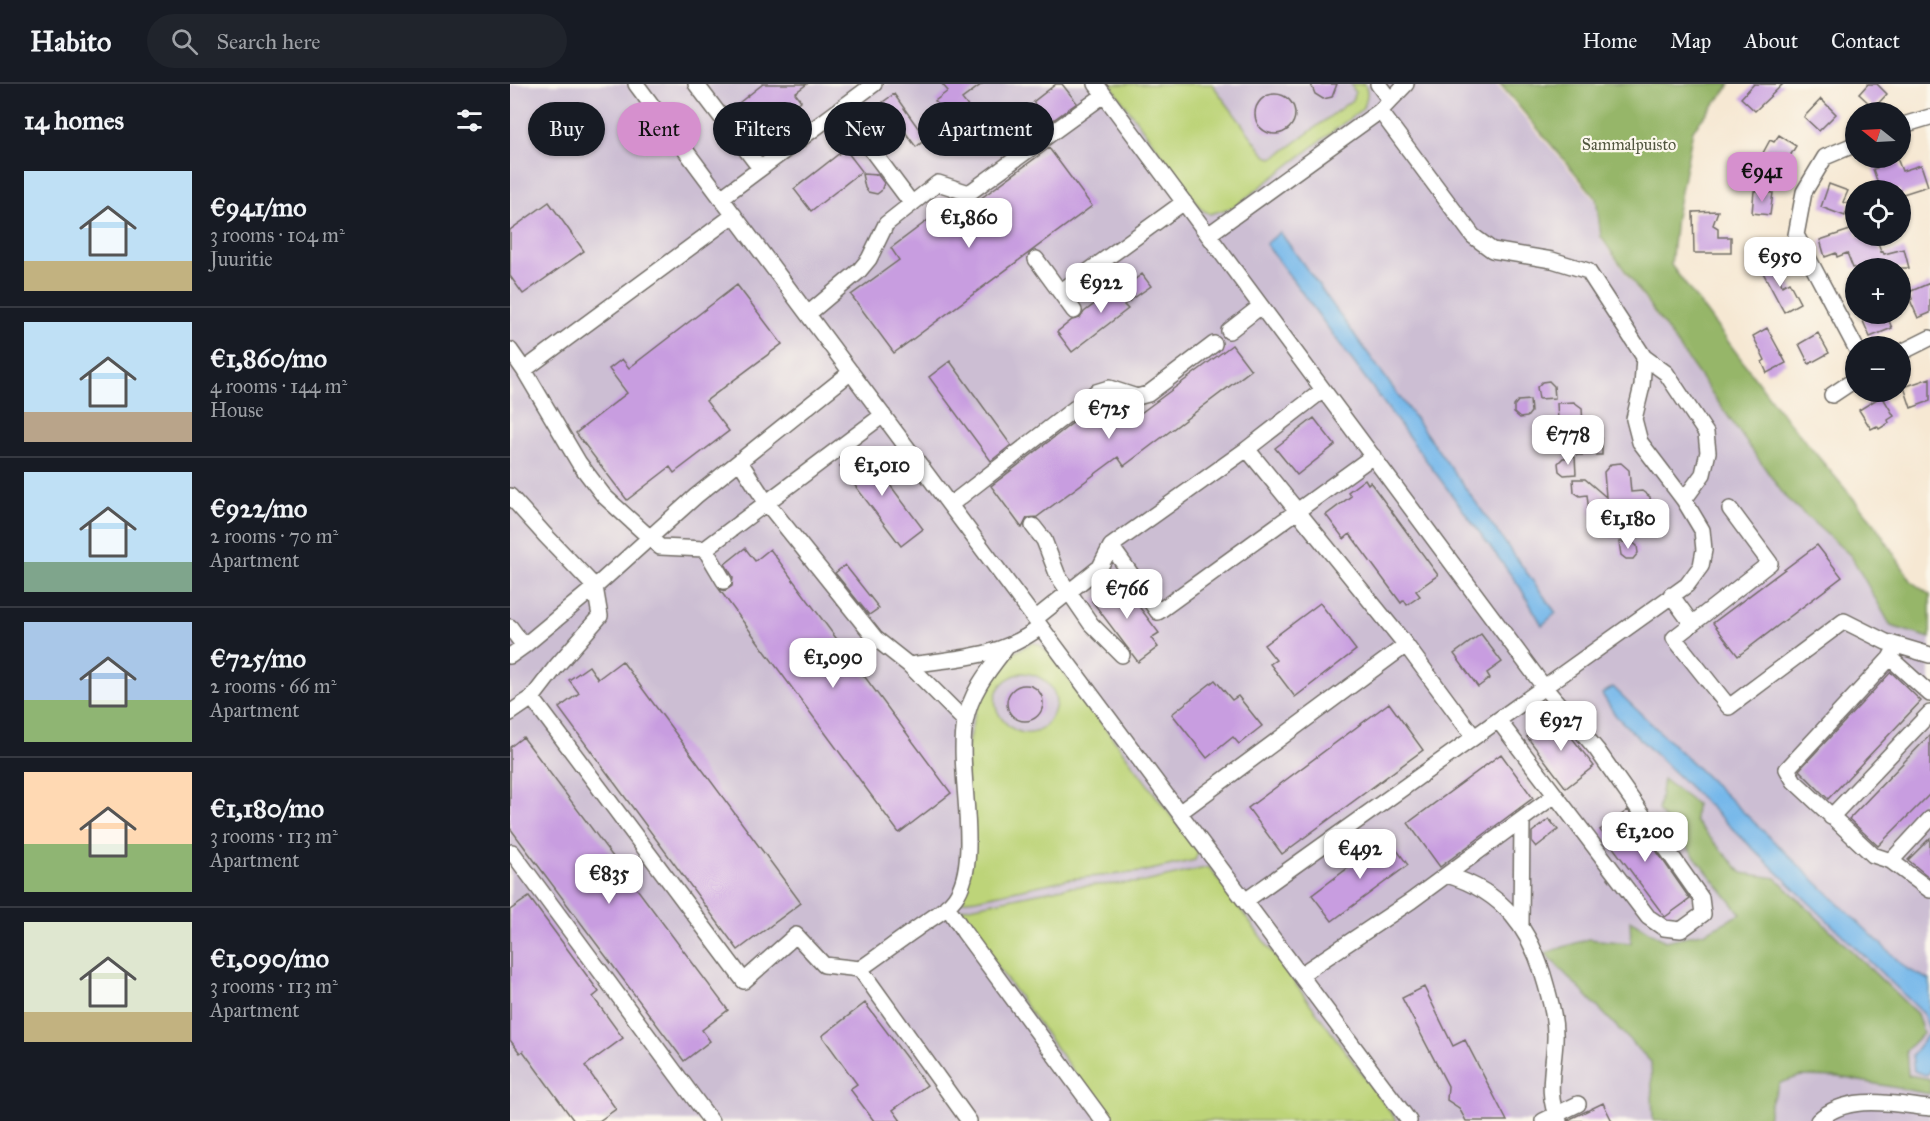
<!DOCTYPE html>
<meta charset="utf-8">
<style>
:root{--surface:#171b24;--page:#20242c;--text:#f1f3f6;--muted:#9ea1a6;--line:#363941;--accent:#d690ce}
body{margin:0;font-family:"IM FELL Great Primer",serif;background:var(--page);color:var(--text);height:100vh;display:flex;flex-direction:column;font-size:22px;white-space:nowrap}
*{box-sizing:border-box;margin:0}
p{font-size:20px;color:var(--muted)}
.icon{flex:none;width:33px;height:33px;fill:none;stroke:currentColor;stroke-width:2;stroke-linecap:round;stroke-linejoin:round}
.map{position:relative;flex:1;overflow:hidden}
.panel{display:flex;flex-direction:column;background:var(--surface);width:510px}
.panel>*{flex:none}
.hud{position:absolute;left:18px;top:18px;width:570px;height:54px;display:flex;gap:12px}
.needle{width:39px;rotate:288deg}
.buttons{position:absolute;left:1335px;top:18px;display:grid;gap:12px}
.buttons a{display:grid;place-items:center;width:66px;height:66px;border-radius:50%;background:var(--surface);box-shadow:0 2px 4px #0004;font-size:30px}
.price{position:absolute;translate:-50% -51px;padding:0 14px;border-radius:12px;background:#fff;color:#222;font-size:20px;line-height:39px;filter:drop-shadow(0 2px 3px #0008)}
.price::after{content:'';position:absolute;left:50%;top:36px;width:18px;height:14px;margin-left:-9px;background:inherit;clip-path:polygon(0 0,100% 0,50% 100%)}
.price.current{background:var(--accent);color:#111}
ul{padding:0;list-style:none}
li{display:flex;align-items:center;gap:18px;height:150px;padding:0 24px}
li+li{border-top:2px solid var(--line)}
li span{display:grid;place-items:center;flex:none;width:168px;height:120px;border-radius:0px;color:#555}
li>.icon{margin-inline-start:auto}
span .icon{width:72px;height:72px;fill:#fffc;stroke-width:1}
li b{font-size:26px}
h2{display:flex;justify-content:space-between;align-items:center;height:72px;padding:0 24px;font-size:26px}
.pill{padding:0 21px;border-radius:27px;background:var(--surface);box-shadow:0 2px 4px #0004;font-size:21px;line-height:54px}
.pill.current{background:var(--accent);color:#111}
header{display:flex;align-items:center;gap:36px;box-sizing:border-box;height:84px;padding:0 30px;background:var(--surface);border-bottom:2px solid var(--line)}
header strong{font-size:28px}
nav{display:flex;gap:33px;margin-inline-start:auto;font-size:21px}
.search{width:420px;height:54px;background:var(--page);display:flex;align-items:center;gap:15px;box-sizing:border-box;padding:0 21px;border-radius:33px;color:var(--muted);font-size:22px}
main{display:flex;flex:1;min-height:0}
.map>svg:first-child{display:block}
.industrial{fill:#ccbed3}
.green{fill:#bdd479;stroke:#748052;stroke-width:1.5;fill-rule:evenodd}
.forest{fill:#96b669;stroke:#60704a;stroke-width:1.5}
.water{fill:#74b7ea;stroke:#50718a;stroke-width:1.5}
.building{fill:#c89de0}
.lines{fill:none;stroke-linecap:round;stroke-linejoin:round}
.minor-casing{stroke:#726d66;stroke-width:18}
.minor{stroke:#fff;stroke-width:15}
.labels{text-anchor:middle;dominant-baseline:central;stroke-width:4.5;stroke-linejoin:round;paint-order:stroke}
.park-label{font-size:16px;fill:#50553e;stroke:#fbf7ec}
</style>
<header>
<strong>Habito</strong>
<div class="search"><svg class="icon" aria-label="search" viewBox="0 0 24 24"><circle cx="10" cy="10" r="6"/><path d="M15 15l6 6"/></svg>Search here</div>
<nav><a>Home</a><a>Map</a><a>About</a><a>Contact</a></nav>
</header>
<main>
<section class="panel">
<h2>14 homes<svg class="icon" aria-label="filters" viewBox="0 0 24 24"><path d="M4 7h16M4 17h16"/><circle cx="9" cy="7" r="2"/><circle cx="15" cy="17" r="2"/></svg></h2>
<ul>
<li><span style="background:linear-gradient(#bfe0f5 75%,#c2b280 0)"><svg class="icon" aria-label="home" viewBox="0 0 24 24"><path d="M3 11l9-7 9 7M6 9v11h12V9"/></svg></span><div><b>€941/mo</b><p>3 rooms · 104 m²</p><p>Juuritie</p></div></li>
<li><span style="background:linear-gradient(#bfe0f5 75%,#b9a48a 0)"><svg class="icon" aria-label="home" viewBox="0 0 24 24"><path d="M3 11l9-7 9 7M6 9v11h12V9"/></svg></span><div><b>€1,860/mo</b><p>4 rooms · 144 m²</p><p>House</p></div></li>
<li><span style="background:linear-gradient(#bfe0f5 75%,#7fa58c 0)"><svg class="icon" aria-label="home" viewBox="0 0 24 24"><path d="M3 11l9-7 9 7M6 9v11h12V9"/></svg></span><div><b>€922/mo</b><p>2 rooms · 70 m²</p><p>Apartment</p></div></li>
<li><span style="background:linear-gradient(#a9c7e8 65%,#8fb573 0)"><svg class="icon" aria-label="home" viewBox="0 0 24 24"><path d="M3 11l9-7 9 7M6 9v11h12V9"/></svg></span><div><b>€725/mo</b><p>2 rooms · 66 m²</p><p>Apartment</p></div></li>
<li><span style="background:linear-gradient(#ffd9b3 60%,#8fb573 0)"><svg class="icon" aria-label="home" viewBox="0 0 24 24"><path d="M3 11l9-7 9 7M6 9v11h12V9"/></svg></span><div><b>€1,180/mo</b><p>3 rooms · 113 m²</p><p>Apartment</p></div></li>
<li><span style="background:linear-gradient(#dfe7d0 75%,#c2b280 0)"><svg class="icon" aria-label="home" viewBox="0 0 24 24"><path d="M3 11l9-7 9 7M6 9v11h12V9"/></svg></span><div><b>€1,090/mo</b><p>3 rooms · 113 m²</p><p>Apartment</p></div></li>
</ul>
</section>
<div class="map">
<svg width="1420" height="1037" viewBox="0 0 1420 1037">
<rect width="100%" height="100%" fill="#fbf7ec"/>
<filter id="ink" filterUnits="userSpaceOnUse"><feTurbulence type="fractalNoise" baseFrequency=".0167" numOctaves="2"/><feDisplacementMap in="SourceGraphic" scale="12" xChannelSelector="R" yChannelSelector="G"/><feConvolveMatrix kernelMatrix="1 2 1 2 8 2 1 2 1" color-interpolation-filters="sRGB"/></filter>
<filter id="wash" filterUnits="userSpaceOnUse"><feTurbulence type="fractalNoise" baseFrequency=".008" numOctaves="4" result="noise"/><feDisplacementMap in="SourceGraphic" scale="24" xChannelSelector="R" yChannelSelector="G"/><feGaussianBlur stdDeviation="1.35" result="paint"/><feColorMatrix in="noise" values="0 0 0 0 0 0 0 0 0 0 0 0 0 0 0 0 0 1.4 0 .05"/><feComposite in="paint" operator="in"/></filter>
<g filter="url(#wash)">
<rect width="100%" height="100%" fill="#f6e8d3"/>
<path class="industrial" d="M 0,0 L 986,0 L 1085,116 L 1090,154 L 1276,415 L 1340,472 L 1381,542 L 1420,554 L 1420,1037 L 0,1037 Z"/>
<path class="green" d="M 600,0 L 702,0 L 755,71 L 761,74 L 767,72 L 842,16 L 845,8 L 841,0 L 855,0 C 859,9 857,17 852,25 L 724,123 L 700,130 L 692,126 Z
M 522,559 L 529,560 L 541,571 L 688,768 L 685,776 L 631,788 L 559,795 L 466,815 L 449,817 L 457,663 L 469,612 L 497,572 ZM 511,589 C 534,589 554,609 542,632 C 516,682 449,609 511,589 Z
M 699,783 L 887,1037 L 599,1037 L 450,831 L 450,825 L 558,803 L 635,798 Z"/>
<path class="forest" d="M 990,0 L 1221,0 L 1183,46 L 1166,133 L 1161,181 L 1269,326 L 1364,439 L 1402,498 L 1420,511 L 1420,554 L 1381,542 L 1341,472 L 1276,414 L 1091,153 L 1086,114 Z
M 1153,695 L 1186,720 L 1185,737 L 1232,789 L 1266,794 L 1407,930 L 1413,949 L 1396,966 L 1398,991 L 1420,995 L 1420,1010 L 1329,993 L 1291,992 L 1270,999 L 1260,1021 L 1258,1037 L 1143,1037 L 1141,978 L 1035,869 L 1078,855 L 1121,859 L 1120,836 L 1155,857 L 1196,848 L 1231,830 L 1148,727 Z"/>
<path class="water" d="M 770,148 L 1046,529 L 1032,541 L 1010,503 L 756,160 Z
M 1103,603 L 1397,885 L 1420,896 L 1420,947 L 1413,929 L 1106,632 L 1092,610 Z
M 1420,948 L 1420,987 L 1416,991 L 1404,987 L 1402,971 Z"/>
<g id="blocks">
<path class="building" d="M 253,0 L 297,0 L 285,9 L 291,17 L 274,31 L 268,23 L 245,42 L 241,37 L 233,43 L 220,26 Z
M 432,0 L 472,0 L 452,15 L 464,30 L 446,44 L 425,17 L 438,7 Z
M 546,0 L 552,0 L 567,19 L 539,39 L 523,18 Z
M 801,0 L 827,0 L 822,13 L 813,15 L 805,10 Z
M 1244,0 L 1273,0 L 1245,27 L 1231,14 Z
M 1358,0 L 1367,0 L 1377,10 L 1364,24 L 1349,10 Z
M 384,10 L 416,55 L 406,63 L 373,18 Z
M745 30a20 20 0 1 1 40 0a20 20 0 1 1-40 0Z
M 1311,15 L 1326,30 L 1309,47 L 1294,33 Z
M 1269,51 L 1286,62 L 1274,82 L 1253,69 L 1260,56 L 1264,58 Z
M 539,64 L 582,122 L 384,269 L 341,211 L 389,176 L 381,164 L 446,115 L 455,126 Z
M 335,65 L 352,87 L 301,127 L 284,105 Z
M 1363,74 L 1387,74 L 1392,87 L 1411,81 L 1418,102 L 1390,111 L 1390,106 L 1370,106 L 1363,85 L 1367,84 Z
M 352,90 L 368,91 L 374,99 L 371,107 L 367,110 L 358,108 L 355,104 Z
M 1319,100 L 1338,107 L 1333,118 L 1339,120 L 1335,132 L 1311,123 Z
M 1244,107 L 1263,109 L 1260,131 L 1242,129 Z
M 39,118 L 74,167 L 13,210 L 0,192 L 0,146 Z
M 1208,127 L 1203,141 L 1208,144 L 1208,153 L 1221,153 L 1221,169 L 1184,169 L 1183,128 Z
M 1346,144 L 1346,152 L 1366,152 L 1371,168 L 1373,167 L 1374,170 L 1394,165 L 1399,184 L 1343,184 L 1337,169 L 1327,173 L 1326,169 L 1315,173 L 1310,156 Z
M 1265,179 L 1272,202 L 1279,198 L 1290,219 L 1274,228 L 1250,183 Z
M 632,190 L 641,202 L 614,221 L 618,225 L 562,268 L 547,248 L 562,236 L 570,234 L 574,228 L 603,206 L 606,210 Z
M 1420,199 L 1420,229 L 1408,234 L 1400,216 L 1402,215 L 1399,208 Z
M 227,201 L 272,260 L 196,317 L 219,347 L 164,389 L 160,383 L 117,416 L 66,349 L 117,309 L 99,285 L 112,275 L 119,284 Z
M 1365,230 L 1376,230 L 1382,244 L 1360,253 L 1352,235 Z
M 1257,244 L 1276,279 L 1257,289 L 1252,278 L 1255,276 L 1243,252 Z
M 1308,249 L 1319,269 L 1299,280 L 1289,260 Z
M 722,261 L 741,286 L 614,382 L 608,373 L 527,433 L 517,434 L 512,444 L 481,402 L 591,317 L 599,314 L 604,316 L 620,337 Z
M 440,277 L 501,361 L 481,377 L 419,293 Z
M 1420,294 L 1420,317 L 1401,324 L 1394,303 Z
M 1039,297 L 1044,302 L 1045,314 L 1029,315 L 1027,303 L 1032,298 Z
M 1372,312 L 1384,332 L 1378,336 L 1379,339 L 1369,345 L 1367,342 L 1361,345 L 1349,326 Z
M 1020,316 L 1021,328 L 1017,333 L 1010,334 L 1004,329 L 1004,322 L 1008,317 Z
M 1064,318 L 1072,324 L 1073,342 L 1056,343 L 1048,337 L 1047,319 Z
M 804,334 L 825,361 L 787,391 L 765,364 Z
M 1067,346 L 1085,346 L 1092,354 L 1092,371 L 1067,371 Z
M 353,365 L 413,445 L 391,462 L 330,382 Z
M 1065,373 L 1066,390 L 1054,391 L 1049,387 L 1048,379 L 1053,374 Z
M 1111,379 L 1119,386 L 1121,408 L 1132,407 L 1140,413 L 1141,424 L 1134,432 L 1111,433 L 1112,453 L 1101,454 L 1095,450 L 1094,432 L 1084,433 L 1079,428 L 1077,411 L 1070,412 L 1064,408 L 1063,395 L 1075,395 L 1096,413 L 1094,388 L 1101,380 Z
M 855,395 L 858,400 L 860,398 L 928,491 L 906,507 L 910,512 L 897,521 L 894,516 L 891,519 L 840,450 L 834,455 L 816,431 L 841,412 L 838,408 Z
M 1109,458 L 1122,458 L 1127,462 L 1128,469 L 1123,475 L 1116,475 L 1111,471 Z
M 1307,461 L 1332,493 L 1228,572 L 1203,539 Z
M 235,464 L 245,477 L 260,465 L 441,709 L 389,749 L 209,505 L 215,507 L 222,502 L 223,493 L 215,480 Z
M 335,481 L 369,524 L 359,531 L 325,489 Z
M 609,496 L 649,549 L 641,554 L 648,563 L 628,578 L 582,517 Z
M 810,519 L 846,566 L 785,613 L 760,580 L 766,576 L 754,561 Z
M 971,550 L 992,578 L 977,589 L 980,594 L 968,603 L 944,570 Z
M 112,577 L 291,819 L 228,866 L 49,624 L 69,609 L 59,596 L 79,582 L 88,595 Z
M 1381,588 L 1411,617 L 1318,715 L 1289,686 Z
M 705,596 L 722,616 L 728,612 L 752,642 L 729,660 L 723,653 L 697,674 L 662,630 Z
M497 619a18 18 0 1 1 36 0a18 18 0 1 1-36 0Z
M 879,619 L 913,666 L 772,770 L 738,724 Z
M 1045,632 L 1084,682 L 1056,704 L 1017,653 Z
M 1420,651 L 1420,710 L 1368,762 L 1339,735 Z
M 13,653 L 218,926 L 192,946 L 200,957 L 174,977 L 0,744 L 0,663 Z
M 991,670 L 1023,714 L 930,783 L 898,739 Z
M 1118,726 L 1180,815 L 1155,833 L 1090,746 Z
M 1039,735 L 1048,746 L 1026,763 L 1022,758 L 1022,748 Z
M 878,754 L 898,781 L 822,837 L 802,811 Z
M 1420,754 L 1420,794 L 1398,776 Z
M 19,813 L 89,908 L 83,913 L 113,954 L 75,982 L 106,1025 L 89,1037 L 64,1037 L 13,967 L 10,969 L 0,956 L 0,826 Z
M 914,903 L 943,962 L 955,956 L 997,1037 L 956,1037 L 949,1024 L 937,1016 L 938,1002 L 892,914 Z
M 355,919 L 417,1001 L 383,1026 L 391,1037 L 364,1037 L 340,1005 L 347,1000 L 312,952 Z
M 1093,1019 L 1102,1037 L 1059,1037 L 1058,1036 Z"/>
</g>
</g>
<g filter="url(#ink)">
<use href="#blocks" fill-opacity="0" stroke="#726d66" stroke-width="1.5"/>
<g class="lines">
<g class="minor-casing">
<path id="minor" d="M 126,0 L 899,1037
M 186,0 L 250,84
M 586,0 L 1034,603 L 1087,666 L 1191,814 L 1193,830 L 1171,846 L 1154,844 L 1138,833 L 988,636
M 868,0 L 880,16
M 331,25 L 402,120
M 1390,42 L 1420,33
M 1346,60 L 1315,73 L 1294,108 L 1286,151 L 1346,264
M 211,114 L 364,0
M 698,151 L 870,27 L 896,0
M 526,175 L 564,227
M 550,208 L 674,118
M 298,230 L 349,187 L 359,175 L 376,140 L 428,99 L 459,109 L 594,11
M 719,247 L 751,222
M 0,266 L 14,286 L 224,131
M 1390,269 L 1420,254
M 1134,273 L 1156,289 L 1196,349 L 1198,368 L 1193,390 L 1174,416
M 14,286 L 69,379 L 94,412 L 150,463 L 195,465 L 373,331
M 813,306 L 737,365 L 896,561 L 964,653
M 1322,311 L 1346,295
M 737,365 L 601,462 L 648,528 L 863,372
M 230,378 L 256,418 L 365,554 L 399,581 C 447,574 491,574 530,543
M 0,412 L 35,451 L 85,503 L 186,412 L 341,288
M 440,421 L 586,308 L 599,304 L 627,313 L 638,310 L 704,260
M 1220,425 L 1260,479 L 1164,554 L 1219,623 L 1334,537 L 1376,558 L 1420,571
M 523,442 L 534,456 L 548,492 L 581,540 L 612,571
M 195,465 L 214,497
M 1161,511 L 1182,540
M 525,535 L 590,483 L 601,462
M 0,543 L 14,562 L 0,572
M 14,562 L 85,503
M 1384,566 L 1380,574 L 1420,610
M 1380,574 L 1277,685 L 1284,697 L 1363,771 L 1381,777 L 1420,806
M 399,581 L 455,637
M 22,614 L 234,897 L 286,851 L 314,881 L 350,885 L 459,1037
M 0,629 L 22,614 L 45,584 L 90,532 L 85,503
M 669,729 L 896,561
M 1321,733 L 1420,629
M 0,770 L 2,768 L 201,1037
M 1381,777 L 1420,735
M 937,791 C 994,808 1021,845 1036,901 C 1041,919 1046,937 1045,956 C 1044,984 1035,1011 1049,1037
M 735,817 L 1177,501 L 1191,482 L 1194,466 L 1192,446 L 1174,416 L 1130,358 L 1124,335 L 1132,302 L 1134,273 L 1078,187 L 1042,176 L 982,166 L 963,152 L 870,27
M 437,822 L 454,848 L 593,1037
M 1011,840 L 1012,736
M 350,885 C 369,872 387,858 406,845 C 419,835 435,828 445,814 C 473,775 446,688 455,639 C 460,609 478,587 496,564
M 790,891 L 901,817 L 1045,711
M 1033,1037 L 1068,1020
M 1308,1037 C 1337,1009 1383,1020 1420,1024"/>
</g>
<use href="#minor" class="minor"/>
</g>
</g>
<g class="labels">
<g class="park-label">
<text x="1119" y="60">Sammalpuisto</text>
</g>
</g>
</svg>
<div class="buttons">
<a><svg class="needle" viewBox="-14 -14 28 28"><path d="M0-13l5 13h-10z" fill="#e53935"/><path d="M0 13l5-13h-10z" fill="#9ea1a6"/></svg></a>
<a><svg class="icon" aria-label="locate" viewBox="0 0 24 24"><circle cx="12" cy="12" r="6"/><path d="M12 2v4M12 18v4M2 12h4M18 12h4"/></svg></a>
<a>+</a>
<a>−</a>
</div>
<b class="price current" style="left:1252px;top:119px">€941</b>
<b class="price" style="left:459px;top:165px">€1,860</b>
<b class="price" style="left:1270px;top:204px">€950</b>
<b class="price" style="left:591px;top:230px">€922</b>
<b class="price" style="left:599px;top:356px">€725</b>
<b class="price" style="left:1058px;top:382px">€778</b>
<b class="price" style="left:372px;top:413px">€1,010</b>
<b class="price" style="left:1118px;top:466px">€1,180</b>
<b class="price" style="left:617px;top:536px">€766</b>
<b class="price" style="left:323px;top:605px">€1,090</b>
<b class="price" style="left:1051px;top:668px">€927</b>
<b class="price" style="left:1135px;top:779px">€1,200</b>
<b class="price" style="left:850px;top:796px">€492</b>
<b class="price" style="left:99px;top:821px">€835</b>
<div class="hud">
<a class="pill">Buy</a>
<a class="pill current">Rent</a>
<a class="pill">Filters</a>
<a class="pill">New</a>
<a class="pill">Apartment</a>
</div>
</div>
</main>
